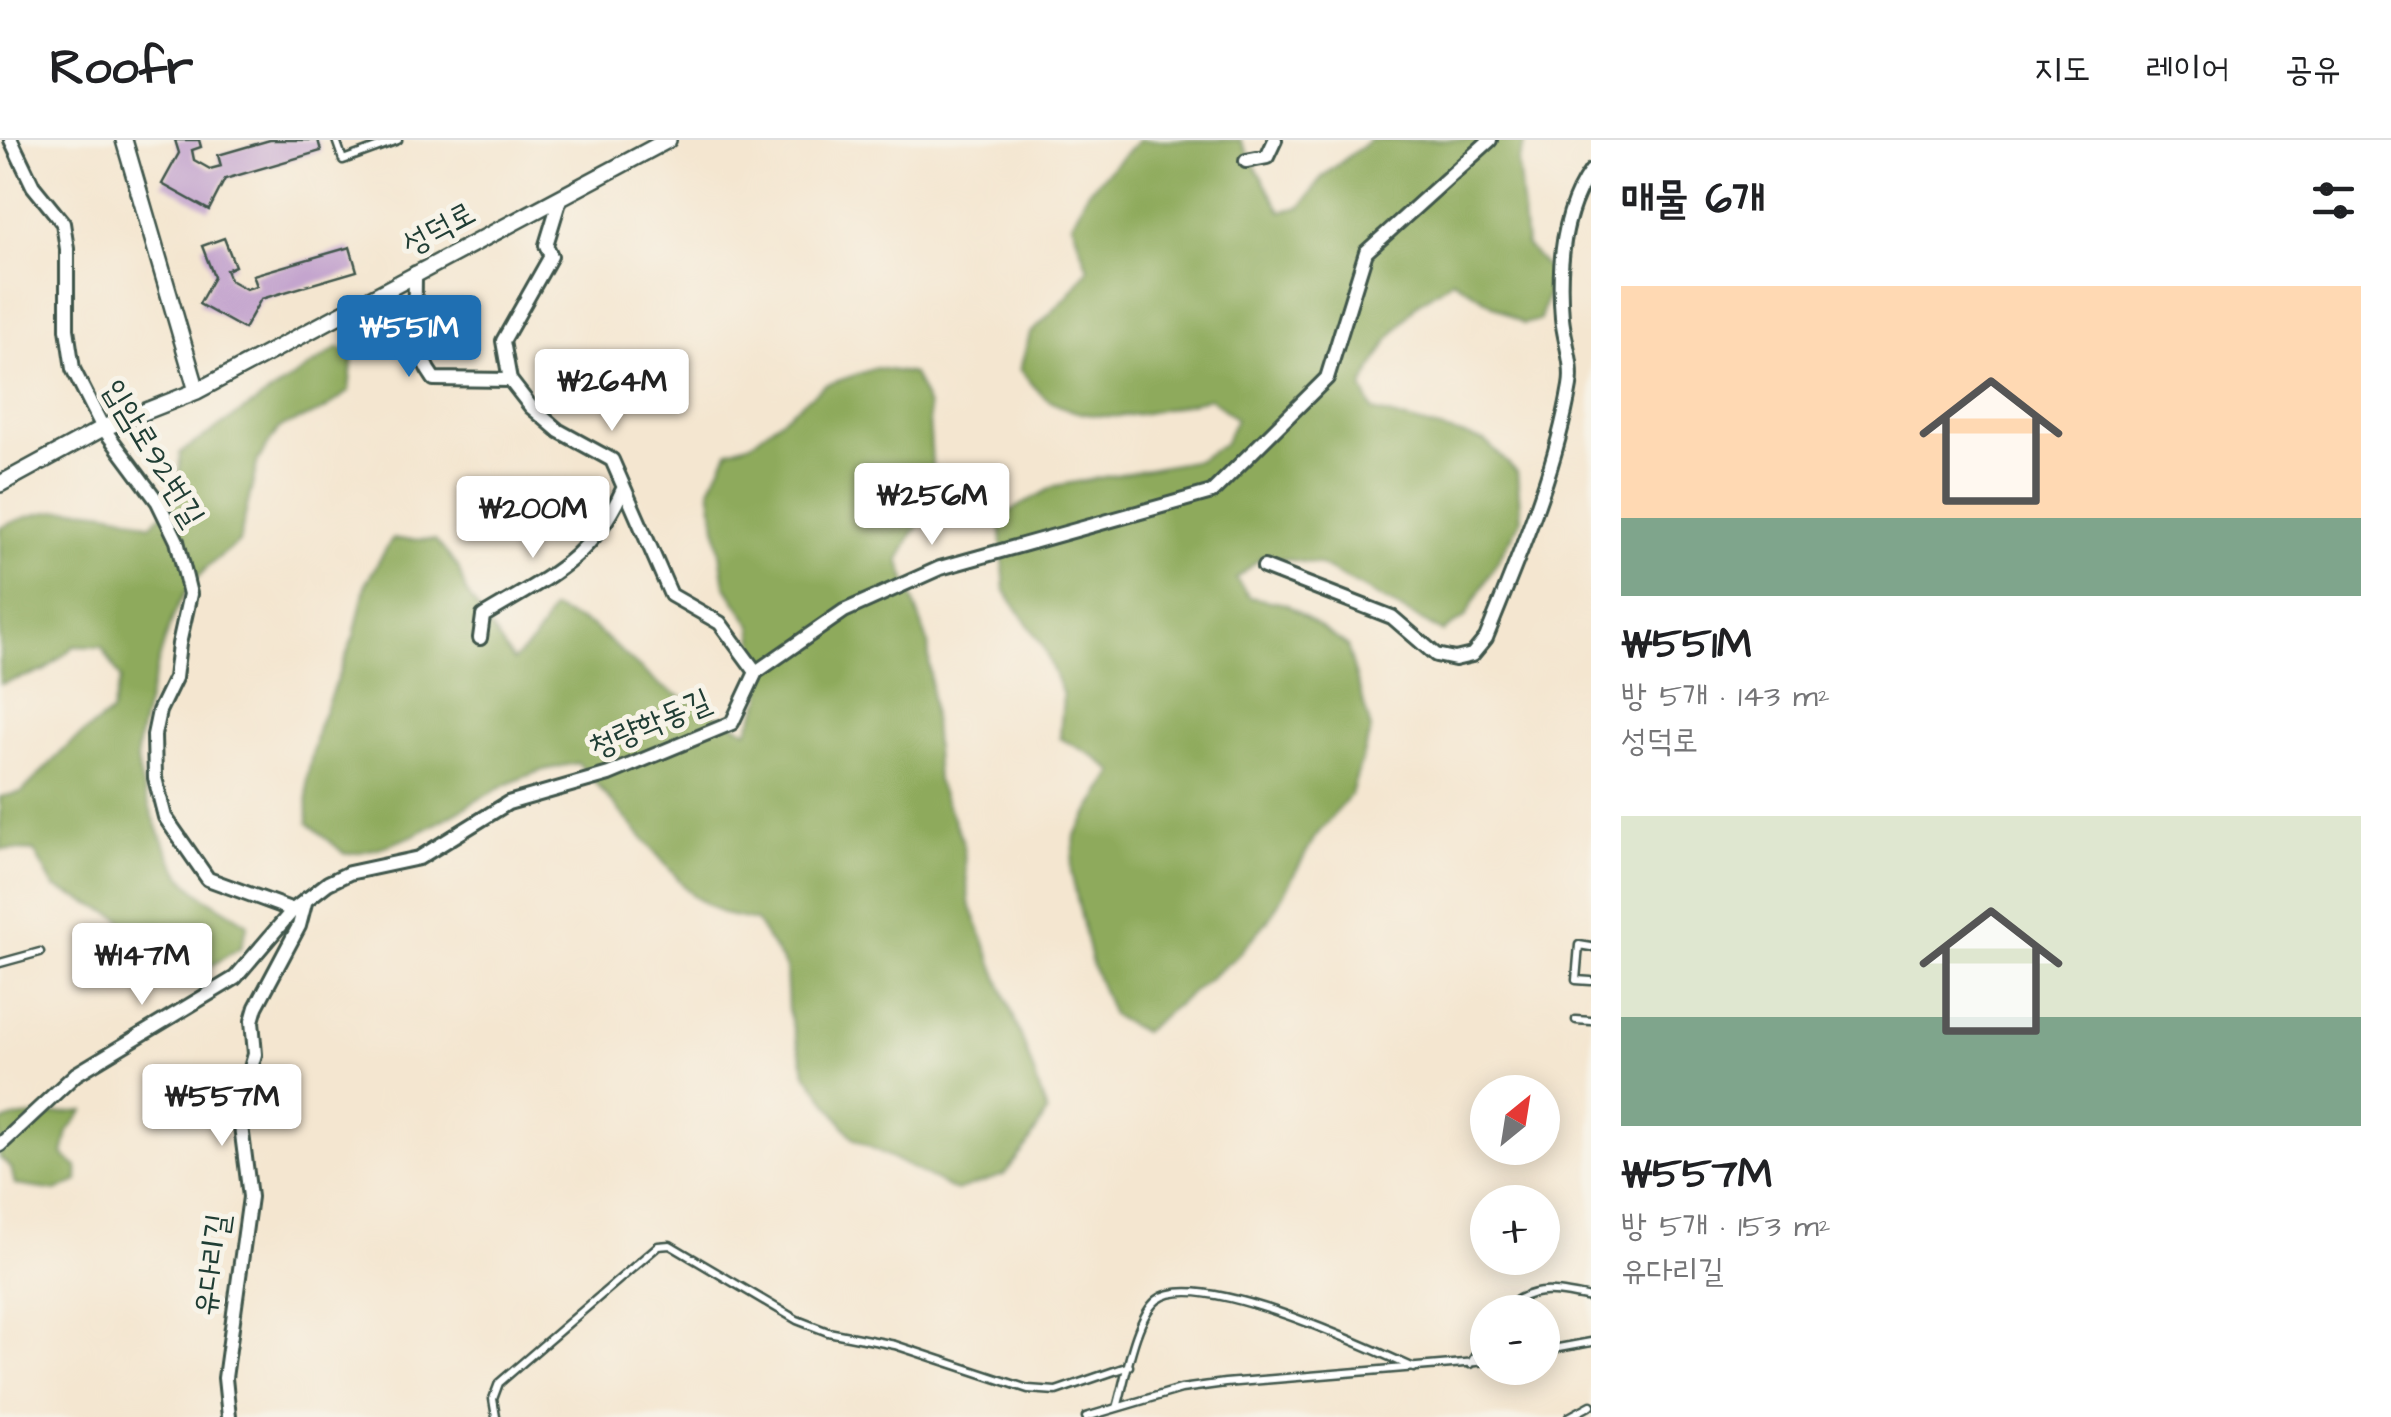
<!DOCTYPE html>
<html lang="ko">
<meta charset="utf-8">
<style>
:root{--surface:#fff;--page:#f6f6f6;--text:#202124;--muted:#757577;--line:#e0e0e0;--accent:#1f6fb2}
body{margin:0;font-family:"Architects Daughter","Poor Story",sans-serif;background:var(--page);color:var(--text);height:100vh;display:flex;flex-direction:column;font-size:38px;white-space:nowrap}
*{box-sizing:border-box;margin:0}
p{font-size:32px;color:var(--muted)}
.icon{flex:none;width:55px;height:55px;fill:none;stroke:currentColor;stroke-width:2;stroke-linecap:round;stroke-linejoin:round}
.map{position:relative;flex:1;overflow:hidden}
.drawer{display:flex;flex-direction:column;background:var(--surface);width:800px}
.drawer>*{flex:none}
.needle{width:65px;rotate:30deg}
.fabs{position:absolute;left:1470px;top:935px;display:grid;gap:20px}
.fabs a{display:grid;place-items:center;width:90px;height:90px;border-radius:50%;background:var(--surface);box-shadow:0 5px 25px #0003;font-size:50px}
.price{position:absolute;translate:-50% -85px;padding:0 22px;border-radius:10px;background:#fff;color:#222;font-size:32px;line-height:65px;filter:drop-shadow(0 2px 5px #0008)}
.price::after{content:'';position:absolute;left:50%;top:60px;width:30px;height:22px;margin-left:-15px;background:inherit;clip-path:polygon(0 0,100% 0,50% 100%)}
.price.on{background:var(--accent);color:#fff}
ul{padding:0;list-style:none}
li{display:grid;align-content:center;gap:20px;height:530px;padding:0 30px}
li span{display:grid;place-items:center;height:310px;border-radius:0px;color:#555}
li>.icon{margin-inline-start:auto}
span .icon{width:180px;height:180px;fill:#fffc;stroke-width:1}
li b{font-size:42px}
h2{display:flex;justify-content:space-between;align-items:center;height:120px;padding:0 30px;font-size:42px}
header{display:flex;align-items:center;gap:60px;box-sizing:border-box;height:140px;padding:0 50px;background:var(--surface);border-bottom:2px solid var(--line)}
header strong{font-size:48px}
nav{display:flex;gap:55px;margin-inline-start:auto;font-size:35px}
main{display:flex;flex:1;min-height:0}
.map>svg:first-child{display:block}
.forest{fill:#8eaa5c;stroke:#567448;stroke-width:2.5}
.building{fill:#c4a5ce}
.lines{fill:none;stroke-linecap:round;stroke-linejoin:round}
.service-casing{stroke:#3f564b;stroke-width:11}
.minor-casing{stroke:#3f564b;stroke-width:18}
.tertiary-casing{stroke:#3f564b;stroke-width:20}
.service{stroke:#fff;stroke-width:6}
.minor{stroke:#fff;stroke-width:12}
.tertiary{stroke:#fff;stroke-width:15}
.labels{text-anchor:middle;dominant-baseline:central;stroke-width:10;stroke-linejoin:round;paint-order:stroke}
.street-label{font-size:32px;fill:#1f3d34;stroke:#f7f3e8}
</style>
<header>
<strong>Roofr</strong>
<nav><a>지도</a><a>레이어</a><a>공유</a></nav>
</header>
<main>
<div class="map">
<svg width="1591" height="1277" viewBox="0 0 1591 1277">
<rect width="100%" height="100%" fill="#f7f3e8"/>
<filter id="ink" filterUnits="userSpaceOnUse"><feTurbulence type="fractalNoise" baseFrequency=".01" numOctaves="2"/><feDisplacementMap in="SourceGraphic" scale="20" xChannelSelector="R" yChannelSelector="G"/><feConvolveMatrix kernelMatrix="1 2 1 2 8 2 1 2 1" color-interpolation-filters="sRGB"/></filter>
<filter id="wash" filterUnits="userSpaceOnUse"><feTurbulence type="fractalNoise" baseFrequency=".0048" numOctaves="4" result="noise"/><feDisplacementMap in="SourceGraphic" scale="40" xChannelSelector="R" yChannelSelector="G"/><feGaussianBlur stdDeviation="2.25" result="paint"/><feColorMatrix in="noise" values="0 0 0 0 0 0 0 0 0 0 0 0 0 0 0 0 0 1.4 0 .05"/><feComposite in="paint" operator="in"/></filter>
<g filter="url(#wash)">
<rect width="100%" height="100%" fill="#f4e6d0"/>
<path class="forest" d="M 1139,0 L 1240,0 L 1281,71 L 1301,67 L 1323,36 L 1370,0 L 1526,0 L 1518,22 L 1526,105 L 1553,135 L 1540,180 L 1523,184 L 1453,140 L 1417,164 L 1389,199 L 1362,247 L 1373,271 L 1485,301 L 1517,332 L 1521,380 L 1465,477 L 1443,492 L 1318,424 L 1263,416 L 1236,439 L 1249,457 L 1286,464 L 1347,506 L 1371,589 L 1351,654 L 1315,697 L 1270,778 L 1236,817 L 1143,892 L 1112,875 L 1092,825 L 1071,732 L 1075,695 L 1114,632 L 1094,616 L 1060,598 L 1063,555 L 1043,506 L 1005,451 L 1000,377 L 1055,346 L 1198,320 L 1224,304 L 1236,279 L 1210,258 C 1157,271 1098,291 1047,259 C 1037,252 1028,238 1020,229 L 1030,194 L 1068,156 L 1088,129 L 1072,83 L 1088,51 Z
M 338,208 L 353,214 L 349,251 L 324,270 L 279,288 L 258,320 L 239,402 C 217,418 193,437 180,462 C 168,483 136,595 137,618 C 138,644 168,720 185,740 C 200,757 229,771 248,784 L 241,807 L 200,833 L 163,826 L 143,808 L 119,777 L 54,747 L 34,711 L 0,709 L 0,657 L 22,652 L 71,603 L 111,573 L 121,539 L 102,507 L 74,506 L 44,531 L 0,544 L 0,388 C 46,364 102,364 150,385 L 179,358 L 180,313 Z
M 876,228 L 913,234 L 928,266 L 935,366 L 912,394 L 899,420 L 928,502 L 937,641 L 963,702 L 969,762 L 1024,904 L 1047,972 L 1027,1006 L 1004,1035 L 956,1051 L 853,998 L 806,933 L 788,870 L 786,828 L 756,781 L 724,774 L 693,756 L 578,623 C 563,626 546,628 532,634 C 466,658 419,708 345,714 L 308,683 L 307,638 L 318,587 L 354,496 L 366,443 L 392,399 L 435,400 L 458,427 L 466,452 L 513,521 L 533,502 L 552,469 L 592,486 L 659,545 L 747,591 L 762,557 L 752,486 L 725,445 L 710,348 L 729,310 L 751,303 L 825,245 Z
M 84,971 L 68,991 L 63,1015 L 77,1027 L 78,1041 L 56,1051 L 15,1045 L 11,1028 L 0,1018 L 0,983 L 13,978 Z"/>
<g id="blocks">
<path class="building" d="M 175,0 L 199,0 L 201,7 L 192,10 L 194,20 L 210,29 L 221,26 L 218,15 L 270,0 L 318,0 L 321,11 L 225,39 L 209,70 L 162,44 L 179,13 Z
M 224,98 L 235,126 L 226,130 L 230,140 L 246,149 L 257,146 L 253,135 L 350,107 L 357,131 L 261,159 L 244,189 L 199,164 L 214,137 L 202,106 Z"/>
</g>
</g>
<g filter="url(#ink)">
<use href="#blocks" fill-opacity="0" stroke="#3f564b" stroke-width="2.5"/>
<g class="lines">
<g class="service-casing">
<path id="service" d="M 336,0 L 343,20 L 398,0
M 1591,807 L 1579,805 L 1576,840 L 1591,841
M 0,823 L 40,812
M 1576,880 L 1591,881
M 1501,1172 C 1532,1144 1553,1151 1591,1158
M 1542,1211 L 1591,1202
M 1470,1224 L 1488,1195
M 1117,1268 C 1125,1241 1135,1178 1157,1160 C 1197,1127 1368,1207 1414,1228
M 496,1277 L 493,1259 L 499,1243 L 658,1106 L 670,1105 L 797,1180 L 828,1192 L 895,1205 L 1028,1249 L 1056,1251 L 1129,1226
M 1086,1277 L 1181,1249 L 1225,1243 L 1488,1221
M 1569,1277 L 1591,1265"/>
</g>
<g class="minor-casing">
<path id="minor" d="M 11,0 L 33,46 L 63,83 L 67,109 L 67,189 L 73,229 L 103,288 L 158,362 L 177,401 L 190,454 L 179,504 L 175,538 L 159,571 L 154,595 L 155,638 L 165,677 L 208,739 L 293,770
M 1246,21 L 1267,17 L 1275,0
M 560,59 L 546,105 L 551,116 L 503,201 L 510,240 L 531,267 L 559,291 L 612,320 L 671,455 L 720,483 L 756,532
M 415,133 C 415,169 411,209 434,239 L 510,240
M 1264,427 L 1392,477 L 1436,515 L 1455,519 L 1472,515 L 1486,498 C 1519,415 1555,334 1570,246 C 1574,224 1564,200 1562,178 C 1558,129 1562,71 1591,31
M 480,498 L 483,476 C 547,437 591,421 623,349
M 0,1005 L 76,934 L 235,838 L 293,770 L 328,743 L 349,733 L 419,718 L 508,663 L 609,634 L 732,583 L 756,532 L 844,471 L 940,428 L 1212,352 L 1327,238 L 1366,112 L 1490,0
M 229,1277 L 225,1238 L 250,1057 L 239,970 L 255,914 L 252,881 L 256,867 L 299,786 L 306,759"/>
</g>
<g class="tertiary-casing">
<path id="tertiary" d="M 124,0 L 197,251
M 0,344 L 103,288 L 197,251 L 668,0"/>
</g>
<use href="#service" class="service"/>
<use href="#minor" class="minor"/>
<use href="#tertiary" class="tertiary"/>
</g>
</g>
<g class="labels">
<g class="street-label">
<text transform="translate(439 89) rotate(-28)">성덕로</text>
<text transform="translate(153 313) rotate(59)">입암로92번길</text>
<text transform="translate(650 584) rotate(-23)">청량학동길</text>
<text transform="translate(212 1125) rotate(-82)">유다리길</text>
</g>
</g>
</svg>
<div class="fabs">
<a><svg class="needle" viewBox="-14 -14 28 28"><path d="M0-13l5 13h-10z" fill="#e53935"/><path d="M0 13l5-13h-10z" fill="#757577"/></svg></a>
<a>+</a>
<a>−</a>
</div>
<b class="price on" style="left:409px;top:240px">₩551M</b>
<b class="price" style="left:612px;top:294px">₩264M</b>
<b class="price" style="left:932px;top:408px">₩256M</b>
<b class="price" style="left:533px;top:421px">₩200M</b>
<b class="price" style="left:142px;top:868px">₩147M</b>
<b class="price" style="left:222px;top:1009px">₩557M</b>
</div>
<section class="drawer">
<h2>매물 6개<svg class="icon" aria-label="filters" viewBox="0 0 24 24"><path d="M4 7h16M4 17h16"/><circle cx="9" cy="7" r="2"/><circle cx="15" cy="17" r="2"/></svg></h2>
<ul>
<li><span style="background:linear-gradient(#ffd9b3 75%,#7fa58c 0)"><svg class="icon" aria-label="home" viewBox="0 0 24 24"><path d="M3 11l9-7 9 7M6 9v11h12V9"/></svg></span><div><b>₩551M</b><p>방 5개 · 143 m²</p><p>성덕로</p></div></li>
<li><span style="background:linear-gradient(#dfe7d0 65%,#7fa58c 0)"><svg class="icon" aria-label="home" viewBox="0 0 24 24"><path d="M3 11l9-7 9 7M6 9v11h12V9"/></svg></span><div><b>₩557M</b><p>방 5개 · 153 m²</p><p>유다리길</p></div></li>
</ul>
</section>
</main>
